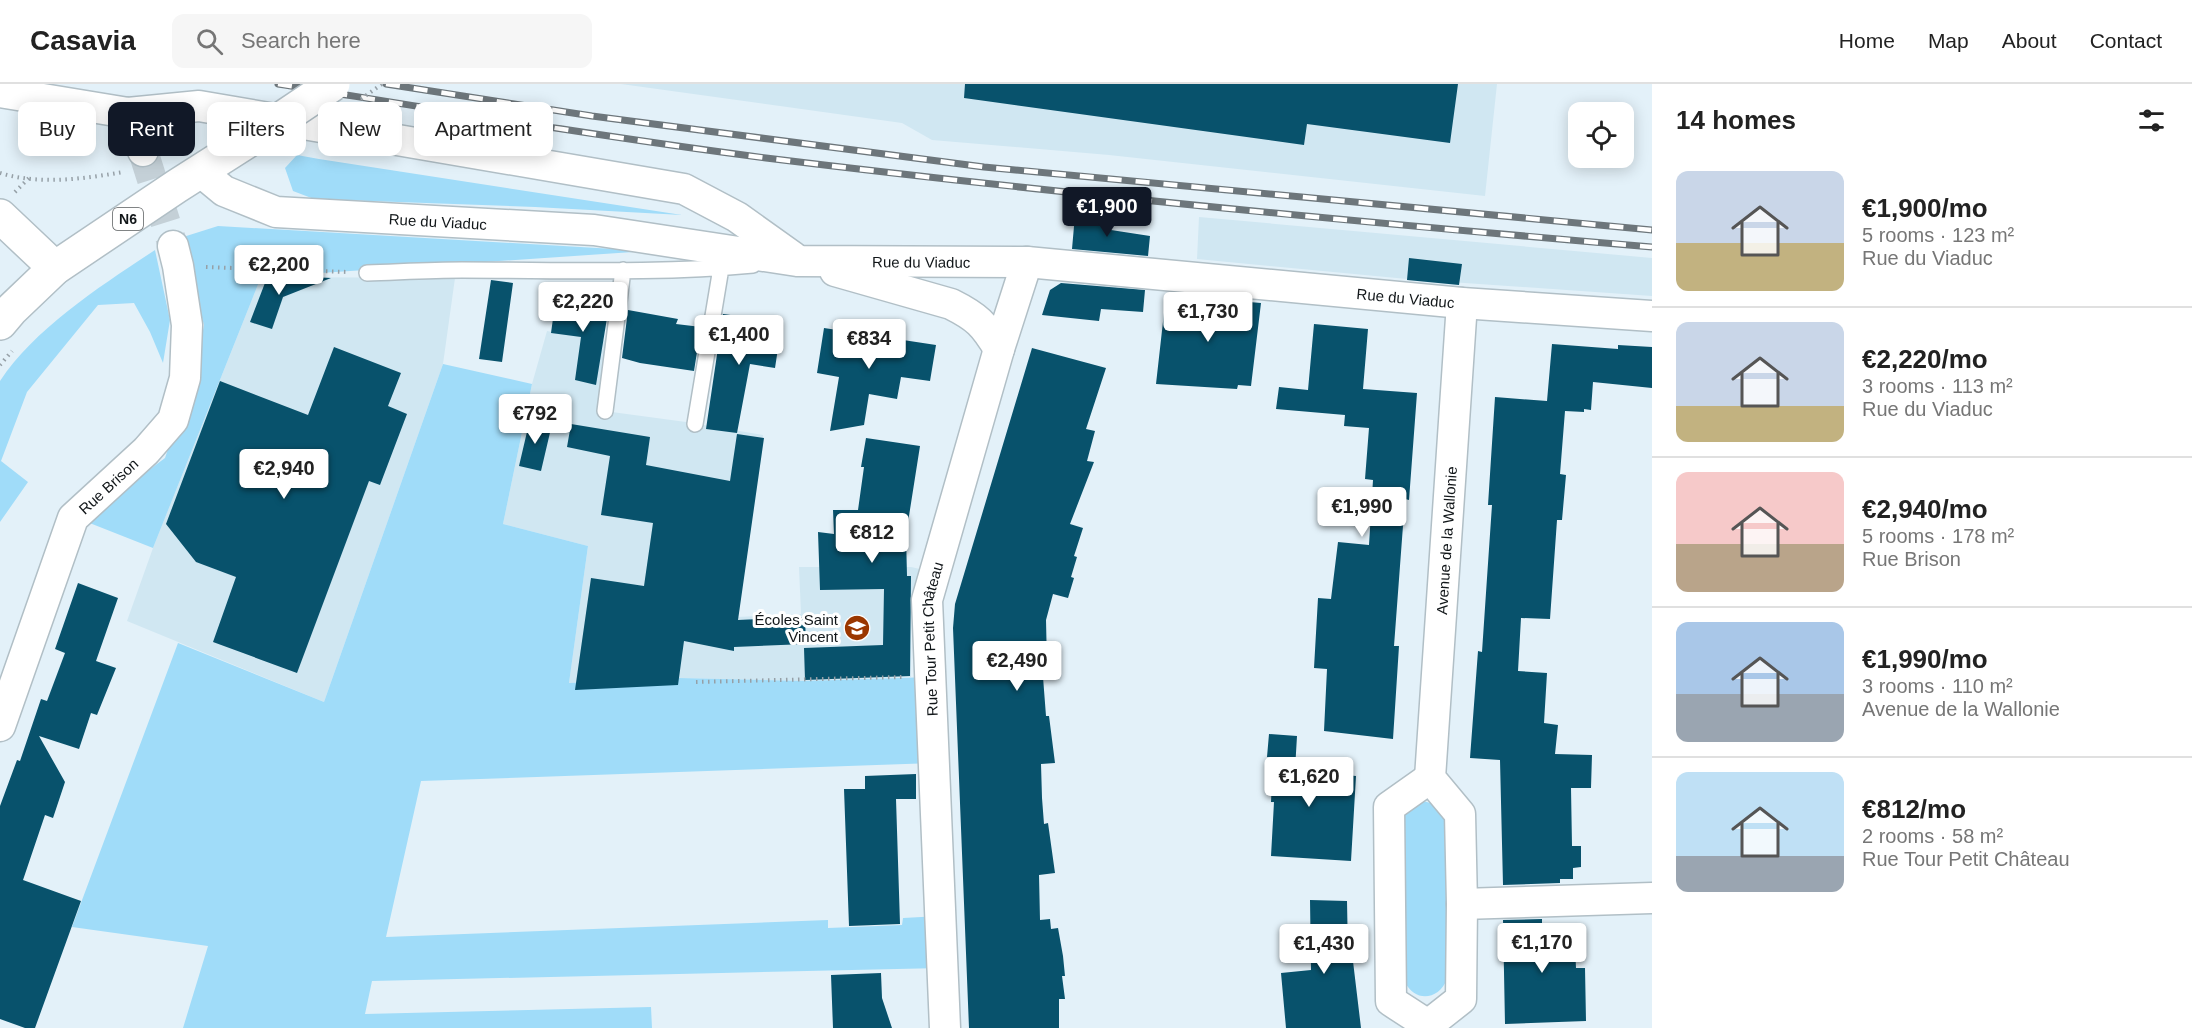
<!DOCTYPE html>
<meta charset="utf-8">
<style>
:root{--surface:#fff;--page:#f6f6f6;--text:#222;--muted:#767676;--line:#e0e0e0;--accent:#111827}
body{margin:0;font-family:Helvetica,sans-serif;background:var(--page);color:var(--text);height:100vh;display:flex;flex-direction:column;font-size:22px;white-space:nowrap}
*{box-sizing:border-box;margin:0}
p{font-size:20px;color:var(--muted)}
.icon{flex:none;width:33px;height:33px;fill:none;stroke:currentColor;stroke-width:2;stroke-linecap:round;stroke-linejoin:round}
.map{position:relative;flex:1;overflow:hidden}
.drawer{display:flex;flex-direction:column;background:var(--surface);width:540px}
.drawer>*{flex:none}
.banner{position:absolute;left:18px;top:18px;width:570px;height:54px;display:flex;gap:12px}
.tools{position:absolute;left:1568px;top:18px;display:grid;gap:12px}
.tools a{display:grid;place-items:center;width:66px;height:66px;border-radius:12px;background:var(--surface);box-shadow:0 3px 15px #0003;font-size:30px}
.price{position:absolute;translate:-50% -51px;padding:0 14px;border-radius:6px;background:#fff;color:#222;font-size:20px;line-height:39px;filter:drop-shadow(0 2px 3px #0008)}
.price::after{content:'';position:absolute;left:50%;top:36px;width:18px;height:14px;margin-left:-9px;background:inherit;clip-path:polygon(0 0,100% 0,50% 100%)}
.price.on{background:var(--accent);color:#fff}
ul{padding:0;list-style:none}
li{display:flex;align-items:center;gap:18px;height:150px;padding:0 24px}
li+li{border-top:2px solid var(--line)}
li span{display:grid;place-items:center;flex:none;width:168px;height:120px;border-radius:12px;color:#555}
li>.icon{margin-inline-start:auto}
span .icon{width:72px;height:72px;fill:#fffc;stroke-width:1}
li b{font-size:26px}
h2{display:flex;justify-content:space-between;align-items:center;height:72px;padding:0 24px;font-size:26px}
.pill{padding:0 21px;border-radius:12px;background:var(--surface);box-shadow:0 3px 15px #0003;font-size:21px;line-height:54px}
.pill.on{background:var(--accent);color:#fff}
header{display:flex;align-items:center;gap:36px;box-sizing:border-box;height:84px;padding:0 30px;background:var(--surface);border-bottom:2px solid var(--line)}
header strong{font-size:28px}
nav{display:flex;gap:33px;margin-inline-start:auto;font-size:21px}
.search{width:420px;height:54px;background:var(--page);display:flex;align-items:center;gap:15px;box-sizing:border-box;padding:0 21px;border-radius:12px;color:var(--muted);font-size:22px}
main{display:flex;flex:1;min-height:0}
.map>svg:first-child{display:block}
.built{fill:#d0e7f2}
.green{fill:#a0dcf9}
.building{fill:#08526c}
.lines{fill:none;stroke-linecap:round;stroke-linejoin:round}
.minor-tunnel{stroke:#c4d0d7;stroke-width:30;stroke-dasharray:30 15;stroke-linecap:butt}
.service-casing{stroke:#b1bfc6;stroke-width:18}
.minor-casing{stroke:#b1bfc6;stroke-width:33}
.tertiary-casing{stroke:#b1bfc6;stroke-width:36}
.primary-casing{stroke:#b1bfc6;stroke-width:36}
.path{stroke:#96a0a7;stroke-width:4;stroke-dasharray:1.5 4.5;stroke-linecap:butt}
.service{stroke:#fff;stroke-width:15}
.minor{stroke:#fff;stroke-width:30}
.tertiary{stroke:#fff;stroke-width:33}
.primary{stroke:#fff;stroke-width:33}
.rail-casing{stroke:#6d767b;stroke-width:7}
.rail{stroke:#fff;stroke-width:4.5;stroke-dasharray:14;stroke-linecap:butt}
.primary-bridge-casing{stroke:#b1bfc6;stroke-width:36;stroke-linecap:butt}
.path-bridge{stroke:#96a0a7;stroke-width:4;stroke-dasharray:1.5 4.5;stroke-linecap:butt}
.primary-bridge{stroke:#fff;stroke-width:33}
.labels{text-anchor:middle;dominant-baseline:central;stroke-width:6;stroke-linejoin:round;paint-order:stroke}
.shield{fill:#fff;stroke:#585c5e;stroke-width:1.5}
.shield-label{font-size:14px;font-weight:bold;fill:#111619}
.street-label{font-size:15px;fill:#111619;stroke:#fff}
.poi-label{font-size:15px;fill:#111619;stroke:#fff;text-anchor:end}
</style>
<header>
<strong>Casavia</strong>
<div class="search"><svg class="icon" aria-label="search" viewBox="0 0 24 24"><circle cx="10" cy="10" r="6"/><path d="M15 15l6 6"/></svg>Search here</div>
<nav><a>Home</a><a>Map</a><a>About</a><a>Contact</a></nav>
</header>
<main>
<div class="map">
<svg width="1652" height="944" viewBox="0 0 1652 944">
<rect width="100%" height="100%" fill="#e3f1f9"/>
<path class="built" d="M 621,0 L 1497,0 L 1485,112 L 1109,71 L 932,56 L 902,39 Z
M 1199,133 L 1652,174 L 1652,212 L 1407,195 L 1197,175 Z
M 261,193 L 455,194 L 443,280 L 324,618 L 127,537 L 153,464 Z
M 547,247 L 608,257 L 597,326 L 686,338 L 763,351 L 737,533 L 801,530 L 799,483 L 911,483 L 920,485 L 911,532 L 911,593 L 804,597 L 679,594 L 569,599 L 588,462 L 503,440 L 532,300 Z"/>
<path class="green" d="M 297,71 L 319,75 L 682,131 L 535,123 L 314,115 L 293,107 L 285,84 Z
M 218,142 L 648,167 L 261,193 L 153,464 L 82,436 L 165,374 L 196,281 L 204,241 L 180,154 Z
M 155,166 L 170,236 L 163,279 L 150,248 L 134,219 L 98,221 L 27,308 L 1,377 L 28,398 L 0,438 L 0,297 C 35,244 102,201 155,166 Z
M 443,280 L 532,300 L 503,440 L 588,462 L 569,599 L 679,594 L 804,597 L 930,593 L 934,679 L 421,697 L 386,853 L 828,836 L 828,844 L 902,841 L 903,834 L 940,832 L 942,884 L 372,897 L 365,930 L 651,923 L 652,944 L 183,944 L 208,862 L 72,843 L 178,559 L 324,618 Z
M 1420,717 C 1434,718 1442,724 1445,737 L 1447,895 C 1439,916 1415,919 1405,898 L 1401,738 L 1407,724 Z"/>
<path class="building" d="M 965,0 L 1458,0 L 1450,59 L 1307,40 L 1304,61 L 964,14 Z
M 1075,131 L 1112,135 L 1111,146 L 1150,152 L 1148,172 L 1072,165 Z
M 1409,174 L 1462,180 L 1459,201 L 1407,196 Z
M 268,191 L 331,194 L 283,213 L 272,245 L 250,238 Z
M 491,196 L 513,199 L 502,278 L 479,275 Z
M 1061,199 L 1145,206 L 1143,228 L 1101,225 L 1099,237 L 1042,231 L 1050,206 Z
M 1166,211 L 1261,219 L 1251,302 L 1238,301 L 1237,305 L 1156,300 Z
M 556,213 L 609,222 L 596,301 L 575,296 L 581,253 L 551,249 Z
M 628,226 L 678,235 L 676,240 L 701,243 L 694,287 L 640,279 L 622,274 Z
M 723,230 L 782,238 L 775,284 L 750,280 L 737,349 L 706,345 Z
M 1314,240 L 1368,245 L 1363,305 L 1417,309 L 1409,416 L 1405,415 L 1394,562 L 1399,562 L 1393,655 L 1324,647 L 1327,585 L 1314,584 L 1318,514 L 1331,515 L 1338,458 L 1369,461 L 1373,396 L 1365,395 L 1369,344 L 1344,342 L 1345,331 L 1276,325 L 1279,303 L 1308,306 Z
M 824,244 L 936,261 L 930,297 L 901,293 L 897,315 L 869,310 L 864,341 L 830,347 L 839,293 L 817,289 Z
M 1552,260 L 1618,265 L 1618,261 L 1652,263 L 1652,304 L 1593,298 L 1591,326 L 1584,325 L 1584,328 L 1565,327 L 1560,390 L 1566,391 L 1562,436 L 1557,436 L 1550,535 L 1521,534 L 1518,587 L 1547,589 L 1544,639 L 1558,641 L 1555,670 L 1592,671 L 1591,704 L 1571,704 L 1572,762 L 1581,762 L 1581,783 L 1573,784 L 1573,795 L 1560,795 L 1560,799 L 1503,801 L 1500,676 L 1470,674 L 1478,567 L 1482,568 L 1487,494 L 1492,421 L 1488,421 L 1495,313 L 1547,317 Z
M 334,263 L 401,289 L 388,322 L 407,330 L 380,401 L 369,397 L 297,589 L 213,558 L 236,493 L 196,478 L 166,440 L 220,297 L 308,331 Z
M 1032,264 L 1106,284 L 1086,345 L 1095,347 L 1087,377 L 1094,378 L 1070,440 L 1083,444 L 1074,472 L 1077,473 L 1071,493 L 1074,494 L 1068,514 L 1053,510 L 1046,536 L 1047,580 L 1042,580 L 1046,632 L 1049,632 L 1055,679 L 1041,680 L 1042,714 L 1044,740 L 1048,739 L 1055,789 L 1039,791 L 1040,836 L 1050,835 L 1051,845 L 1058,844 L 1063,872 L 1065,892 L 1062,892 L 1065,915 L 1059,915 L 1059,944 L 969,944 L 953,544 L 955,520 Z
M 530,335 L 552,340 L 541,387 L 519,382 Z
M 571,340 L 650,353 L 646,381 L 730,397 L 737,350 L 764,354 L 738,536 L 805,533 L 806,560 L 734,563 L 734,567 L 684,557 L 678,601 L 575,606 L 591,494 L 644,502 L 653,439 L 601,431 L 610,372 L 567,363 Z
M 866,354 L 920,362 L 906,451 L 907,492 L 911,492 L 910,592 L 805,596 L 804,564 L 883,561 L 884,505 L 820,506 L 818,448 L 834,450 L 833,426 L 858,426 L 864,383 L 861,383 Z
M 78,499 L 118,514 L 96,577 L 116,584 L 97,631 L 91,629 L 79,665 L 39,652 L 65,698 L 53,734 L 45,731 L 23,796 L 81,817 L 35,944 L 25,944 L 0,935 L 0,722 L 17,676 L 20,677 L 41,615 L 47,617 L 65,569 L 55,565 Z
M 1269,650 L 1297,652 L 1295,686 L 1356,692 L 1351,777 L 1271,772 L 1274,718 L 1271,718 L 1273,673 L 1267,673 Z
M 916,690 L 916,715 L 896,715 L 900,840 L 849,842 L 844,705 L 865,705 L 865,692 Z
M 1310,816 L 1347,817 L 1348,870 L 1352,869 L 1361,944 L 1286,944 L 1281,889 L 1311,886 Z
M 1542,835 L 1542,842 L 1574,842 L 1576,884 L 1585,884 L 1586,937 L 1505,940 L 1503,836 Z
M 881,889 L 882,914 L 892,944 L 833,944 L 831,891 Z"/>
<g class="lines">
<path class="minor-tunnel" d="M 143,67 L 173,162"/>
<g class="service-casing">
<path id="service" d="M 367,189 C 399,188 430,186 462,186 C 559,186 657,190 753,181
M 605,327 L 623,186
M 695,340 L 721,184"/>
</g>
<g class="minor-casing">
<g id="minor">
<path d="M 0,8 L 128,29 L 199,22 L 684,105 L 737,133 L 793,173"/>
<path d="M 128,29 L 143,67"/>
<path id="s1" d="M 201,88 L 224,107 L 276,128 L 594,146 L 797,177 L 1027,178 L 1462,219 L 1652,232"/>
<path d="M 835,187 L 951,220 C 977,233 984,240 999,265"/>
<path id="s2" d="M 0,642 L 73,434 L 146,367 L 173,336 L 185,294 L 187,241 L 178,182 L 173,162"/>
<path d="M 1462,820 L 1652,814"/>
<path id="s3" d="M 1428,941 L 1461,915 L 1462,820 L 1460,730 L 1430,694 L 1462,219"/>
<path d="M 1428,941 L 1391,917 L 1389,723 L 1430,694"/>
<path id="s4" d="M 945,944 L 927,516 L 999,265 L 1027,178"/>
</g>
</g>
<g class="tertiary-casing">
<path id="tertiary" d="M 0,132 L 55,184"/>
</g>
<g class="primary-casing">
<path id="primary" d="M 0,239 L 11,226 L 55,184 L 177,102 L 257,51"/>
</g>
<path class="path" d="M 0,89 C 39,101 83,95 123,88
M 15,108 L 29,94
M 206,183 L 348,188
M 0,281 L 12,267
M 696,598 L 902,593"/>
<use href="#service" class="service"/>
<use href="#minor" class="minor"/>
<use href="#tertiary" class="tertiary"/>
<use href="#primary" class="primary"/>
<g class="rail-casing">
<path id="rail" d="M 278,0 C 441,26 603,53 766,74 C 1061,110 1356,138 1652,163
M 386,0 L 592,32 L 984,83 L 1652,146"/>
</g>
<use href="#rail" class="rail"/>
<g class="primary-bridge-casing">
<path id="primary-bridge" d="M 257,51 L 333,0"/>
</g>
<path class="path-bridge" d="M 361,15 L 382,0"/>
<use href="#primary-bridge" class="primary-bridge"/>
</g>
<defs>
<g id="school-disc" transform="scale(1.35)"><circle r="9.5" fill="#9a3700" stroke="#fff"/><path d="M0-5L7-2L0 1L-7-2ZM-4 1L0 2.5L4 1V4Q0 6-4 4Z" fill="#fff"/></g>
</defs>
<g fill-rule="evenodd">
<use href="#school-disc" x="857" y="544"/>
</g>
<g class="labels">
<rect class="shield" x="113" y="124" width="30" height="22" rx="4.5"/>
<g class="shield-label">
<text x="128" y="135">N6</text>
</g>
<g class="street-label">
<text stroke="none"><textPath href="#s1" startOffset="248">Rue du Viaduc</textPath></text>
<text stroke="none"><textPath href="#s1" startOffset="734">Rue du Viaduc</textPath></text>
<text stroke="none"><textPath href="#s1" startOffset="1220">Rue du Viaduc</textPath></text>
<text stroke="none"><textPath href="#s2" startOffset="268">Rue Brison</textPath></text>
<text stroke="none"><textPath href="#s3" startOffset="512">Avenue de la Wallonie</textPath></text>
<text stroke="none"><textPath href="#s4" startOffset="390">Rue Tour Petit Château</textPath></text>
</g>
<g class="poi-label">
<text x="838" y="535">Écoles Saint<tspan x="838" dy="17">Vincent</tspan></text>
</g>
</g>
</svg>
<div class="tools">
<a><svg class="icon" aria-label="locate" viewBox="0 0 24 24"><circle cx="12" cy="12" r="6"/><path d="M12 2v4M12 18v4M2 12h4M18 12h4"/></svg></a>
</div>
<b class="price on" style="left:1107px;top:154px">€1,900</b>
<b class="price" style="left:279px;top:212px">€2,200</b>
<b class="price" style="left:583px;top:249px">€2,220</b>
<b class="price" style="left:1208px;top:259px">€1,730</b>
<b class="price" style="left:739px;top:282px">€1,400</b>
<b class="price" style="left:869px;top:286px">€834</b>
<b class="price" style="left:535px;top:361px">€792</b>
<b class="price" style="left:284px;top:416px">€2,940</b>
<b class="price" style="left:1362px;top:454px">€1,990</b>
<b class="price" style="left:872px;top:480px">€812</b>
<b class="price" style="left:1017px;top:608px">€2,490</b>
<b class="price" style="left:1309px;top:724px">€1,620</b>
<b class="price" style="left:1542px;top:890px">€1,170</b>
<b class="price" style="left:1324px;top:891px">€1,430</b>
<div class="banner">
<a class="pill">Buy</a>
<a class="pill on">Rent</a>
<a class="pill">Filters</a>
<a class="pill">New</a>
<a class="pill">Apartment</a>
</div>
</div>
<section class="drawer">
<h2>14 homes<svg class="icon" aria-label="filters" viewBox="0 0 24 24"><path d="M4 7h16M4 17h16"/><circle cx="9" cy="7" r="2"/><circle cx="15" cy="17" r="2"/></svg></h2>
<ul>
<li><span style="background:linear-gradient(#c9d6e8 60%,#c2b280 0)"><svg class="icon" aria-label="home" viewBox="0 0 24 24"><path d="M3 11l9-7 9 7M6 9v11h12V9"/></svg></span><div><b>€1,900/mo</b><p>5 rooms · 123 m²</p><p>Rue du Viaduc</p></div></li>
<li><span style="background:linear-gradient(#c9d6e8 70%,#c2b280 0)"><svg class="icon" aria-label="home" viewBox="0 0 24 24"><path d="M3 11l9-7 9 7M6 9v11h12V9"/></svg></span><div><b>€2,220/mo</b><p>3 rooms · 113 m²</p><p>Rue du Viaduc</p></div></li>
<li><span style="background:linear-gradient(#f6c9c9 60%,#b9a48a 0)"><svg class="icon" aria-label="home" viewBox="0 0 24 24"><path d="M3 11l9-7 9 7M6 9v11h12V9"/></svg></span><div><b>€2,940/mo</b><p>5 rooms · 178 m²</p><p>Rue Brison</p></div></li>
<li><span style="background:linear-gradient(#a9c7e8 60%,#9aa5b1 0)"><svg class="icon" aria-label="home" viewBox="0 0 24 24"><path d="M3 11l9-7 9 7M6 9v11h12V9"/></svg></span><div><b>€1,990/mo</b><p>3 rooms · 110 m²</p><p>Avenue de la Wallonie</p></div></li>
<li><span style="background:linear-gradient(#bfe0f5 70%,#9aa5b1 0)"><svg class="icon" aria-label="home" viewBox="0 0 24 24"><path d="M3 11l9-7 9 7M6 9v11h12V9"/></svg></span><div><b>€812/mo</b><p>2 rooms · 58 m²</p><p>Rue Tour Petit Château</p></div></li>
</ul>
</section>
</main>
